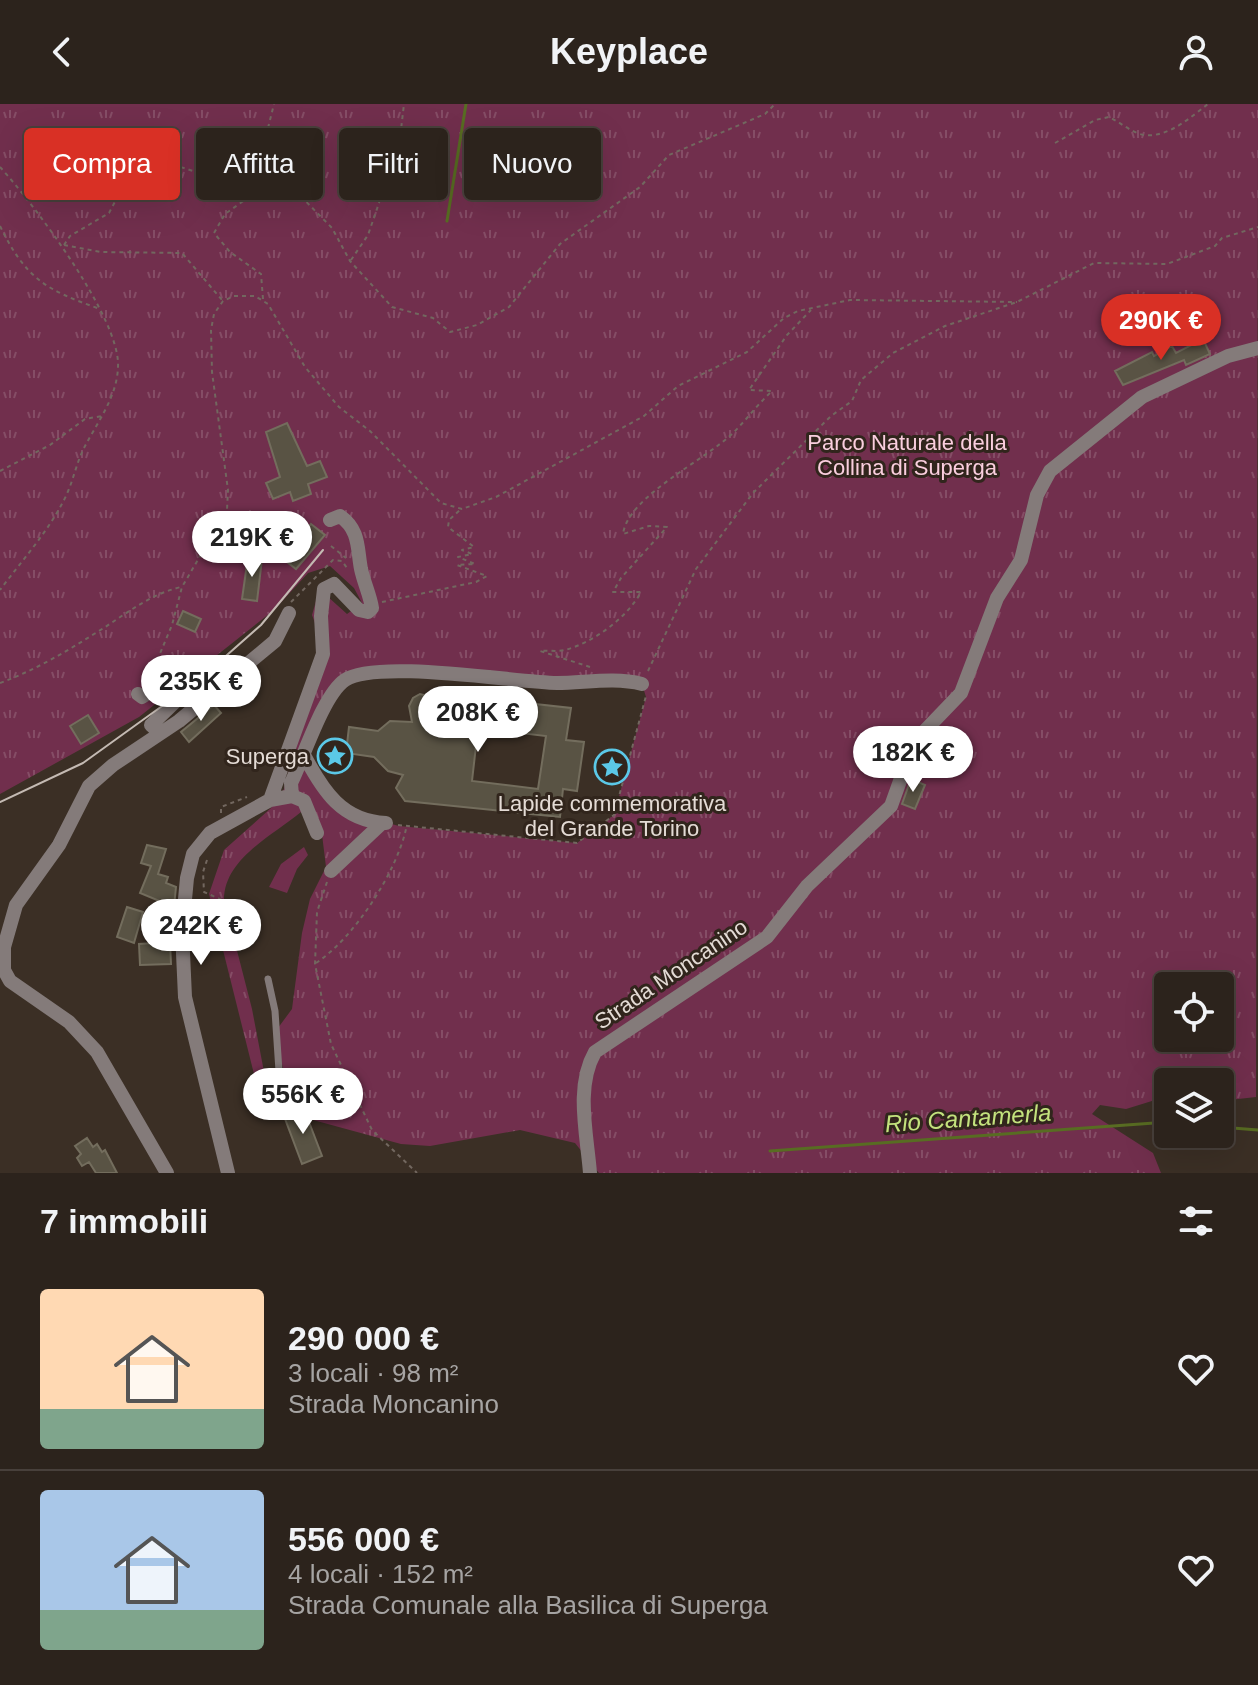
<!DOCTYPE html>
<html lang="it">
<meta charset="utf-8">
<style>
:root{--surface:#2c231c;--page:#342b25;--text:#f1f3f6;--muted:#a6a4a3;--line:#48403b;--accent:#d93025}
body{margin:0;font-family:Helvetica,sans-serif;background:var(--page);color:var(--text);height:100vh;display:flex;flex-direction:column;font-size:30px;white-space:nowrap}
*{box-sizing:border-box;margin:0}
p{font-size:26px;color:var(--muted)}
.icon{flex:none;width:44px;height:44px;fill:none;stroke:currentColor;stroke-width:2;stroke-linecap:round;stroke-linejoin:round}
.map{position:relative;height:1069px;overflow:hidden}
.side{display:flex;flex-direction:column;background:var(--surface);flex:1}
.side>*{flex:none}
.top-card{position:absolute;left:24px;top:24px;width:800px;height:72px;display:flex;gap:16px}
.tools{position:absolute;left:1154px;top:868px;display:grid;gap:16px}
.tools a{display:grid;place-items:center;width:80px;height:80px;border-radius:8px;background:var(--surface);box-shadow:0 8px 32px #0002,0 0 0 2px var(--line);font-size:40px}
.price{position:absolute;translate:-50% -68px;padding:0 18px;border-radius:28px;background:#fff;color:#222;font-size:26px;line-height:52px;filter:drop-shadow(0 2px 4px #0008)}
.price::after{content:'';position:absolute;left:50%;top:48px;width:24px;height:18px;margin-left:-12px;background:inherit;clip-path:polygon(0 0,100% 0,50% 100%)}
.price.active{background:var(--accent);color:#fff}
ul{padding:0;list-style:none}
li{display:flex;align-items:center;gap:24px;height:200px;padding:0 40px}
li+li{border-top:2px solid var(--line)}
li span{display:grid;place-items:center;flex:none;width:224px;height:160px;border-radius:8px;color:#555}
li>.icon{margin-inline-start:auto}
span .icon{width:96px;height:96px;fill:#fffc;stroke-width:1}
li b{font-size:34px}
h2{display:flex;justify-content:space-between;align-items:center;height:96px;padding:0 40px;font-size:34px}
.pill{padding:0 28px;border-radius:8px;background:var(--surface);box-shadow:0 8px 32px #0002,0 0 0 2px var(--line);font-size:28px;line-height:72px}
.pill.active{background:var(--accent);color:#fff}
header{display:flex;justify-content:space-between;align-items:center;height:104px;padding:0 40px;background:var(--surface);font-size:36px;font-weight:800}
.map>svg:first-child{display:block}
.grass{fill:#712f4d}
.park{fill:url(#park-tufts);fill-rule:evenodd}
.lines{fill:none;stroke-linecap:round;stroke-linejoin:round}
.stream{stroke:#586c22;stroke-width:3}
.building{fill:#595344;stroke:#736d5d;stroke-width:2;fill-rule:evenodd}
.path{stroke:#72675f;stroke-width:2;stroke-dasharray:4 4;stroke-linecap:butt}
.lane{stroke:#847b7a;stroke-width:7}
.street{stroke:#847b7a;stroke-width:14}
.tram{stroke:#c4bab3;stroke-width:2}
.labels{text-anchor:middle;dominant-baseline:central;stroke-width:6;stroke-linejoin:round;paint-order:stroke}
.park-label{font-size:22px;fill:#facede;stroke:#31251c}
.poi-label{font-size:22px;fill:#e4dbd5;stroke:#31251c;text-anchor:end}
.street-label{font-size:22px;fill:#e4dbd5;stroke:#31251c}
.water-label{font-size:24px;font-style:italic;fill:#c3e27d;stroke:#31251c}
</style>
<header><svg class="icon" aria-label="back" viewBox="0 0 24 24"><path d="M15 5l-7 7 7 7"/></svg>Keyplace<svg class="icon" aria-label="person" viewBox="0 0 24 24"><circle cx="12" cy="8" r="4"/><path d="M4 21q1-7 8-7t8 7"/></svg></header>
<div class="map">
<svg width="1258" height="1069" viewBox="0 0 1258 1069">
<defs>
<pattern id="park-tufts" width="24" height="20" patternUnits="userSpaceOnUse" patternTransform="scale(2)"><rect width="24" height="20" fill="#712f4d"/><path d="M3 7l-1-3M5 7V3M7 7l1-3M15 17l-1-3M17 17v-4M19 17l1-3" fill="none" stroke="#854d66"/></pattern>
</defs>
<rect width="100%" height="100%" fill="#3b2f25"/>
<path class="grass" d="M 304,743 L 308,751 L 297,765 L 287,789 L 269,783 L 281,760 Z"/>
<path class="park" d="M 0,0 L 1258,0 L 1256,993 L 1220,997 L 1220,978 L 1168,978 L 1168,992 L 1126,1005 L 1100,1001 L 1092,1010 L 1153,1049 L 1161,1069 L 599,1069 L 575,1039 L 520,1026 L 430,1042 L 401,1040 L 262,1002 L 209,790 L 224,746 L 271,704 L 284,685 L 322,538 L 312,511 L 318,490 L 327,492 L 347,510 L 362,499 L 354,484 L 330,462 L 308,469 L 274,506 L 139,613 L 0,690 ZM 397,568 L 642,580 L 646,593 L 614,711 L 577,739 L 399,722 L 346,708 L 305,651 L 341,578 ZM 301,708 L 321,722 L 326,763 L 310,795 L 302,829 L 292,905 L 275,928 L 288,987 L 269,994 L 252,905 L 224,796 C 224,755 272,732 301,708 ZM 1168,882 L 1220,882 L 1220,934 L 1168,934 Z"/>
<g class="lines">
<path class="stream" d="M 447,117 L 466,0
M 1220,1023 L 1258,1026
M 770,1047 L 1168,1018"/>
</g>
<path class="building" d="M 1203,235 L 1210,250 L 1186,261 L 1184,256 L 1123,281 L 1115,267 L 1152,248 L 1154,252 L 1172,242 L 1176,249 Z
M 287,319 L 307,362 L 320,357 L 327,373 L 308,380 L 311,390 L 293,397 L 290,388 L 273,395 L 266,379 L 280,373 L 266,328 Z
M 311,420 L 325,431 L 296,465 L 282,454 Z
M 248,453 L 262,455 L 257,497 L 242,495 Z
M 183,507 L 201,515 L 195,528 L 177,520 Z
M 436,589 L 571,604 L 566,636 L 584,638 L 577,687 L 563,685 L 560,713 L 405,697 L 396,684 L 403,671 L 388,667 L 374,653 L 346,649 L 349,623 L 378,627 L 390,617 L 412,618 L 409,602 L 413,594 L 420,590 L 432,593 ZM 478,624 L 546,632 L 538,685 L 472,677 Z
M 214,601 L 221,609 L 189,638 L 181,628 Z
M 88,611 L 99,629 L 81,640 L 70,622 Z
M 911,675 L 925,681 L 915,705 L 902,700 Z
M 147,741 L 166,745 L 158,770 L 168,773 L 166,779 L 176,783 L 174,803 L 140,789 L 151,762 L 141,759 Z
M 127,803 L 143,808 L 134,839 L 117,833 Z
M 170,838 L 171,860 L 140,861 L 139,840 Z
M 304,1005 L 322,1052 L 302,1060 L 284,1012 Z
M 87,1034 L 93,1043 L 97,1040 L 102,1048 L 105,1046 L 117,1069 L 96,1069 L 89,1058 L 82,1062 L 77,1054 L 81,1050 L 75,1042 Z"/>
<g class="lines">
<path class="path" d="M 1055,39 L 1095,16 L 1109,13 C 1120,18 1132,29 1144,31 C 1168,34 1191,13 1208,0
M 0,63 C 33,99 121,215 118,263 C 117,294 96,320 83,346 C 76,361 73,377 66,392 C 49,427 23,455 0,486
M 0,122 C 26,175 46,186 100,205
M 64,141 L 70,132 L 109,109 L 128,73 L 136,68 L 174,61 L 219,75 L 263,61 L 277,68 L 332,124 L 350,157 L 392,203 L 433,214 L 450,228 L 477,221 L 509,203 L 560,140 L 640,83 L 669,51 L 765,10 L 775,0
M 64,141 L 101,148 L 182,149 L 222,196
M 351,156 L 368,131 L 379,99 L 384,69 L 400,34 L 404,0
M 263,195 L 261,170 L 230,148 L 214,129 L 225,110 L 256,88 L 269,64 L 265,36 L 274,0
M 0,367 L 50,341 L 85,315 L 102,312
M 331,442 L 346,454
M 291,498 L 333,456 L 342,457 L 347,464
M 382,498 L 476,478 L 487,472 L 457,461 L 475,460 L 458,453 L 472,450 L 462,446 L 474,443 L 448,423 L 449,416 L 461,405
M 590,563 L 540,547 C 548,546 557,548 565,546 C 594,538 627,514 641,488 L 613,488 L 621,474 L 667,423 L 649,422 L 623,430 C 628,392 706,356 734,328 C 747,315 758,300 772,287 L 749,286 L 787,231 L 811,206
M 648,567 L 696,465 L 753,389 L 831,312 L 852,297 L 861,276 L 893,249 L 945,222 L 1017,198 L 1094,159 L 1167,160 L 1215,142 L 1222,134 L 1258,123
M 151,571 L 172,521 L 182,483 L 227,406 L 228,386 L 212,268 L 211,226 L 214,210 L 223,197 L 234,192 L 255,192 L 268,200 L 305,263 L 339,303 L 370,327 L 441,399 L 462,405 L 496,393 L 644,312 L 678,282 L 747,248 L 784,214 L 798,207 L 850,196 L 1017,198
M 0,579 C 33,567 64,549 94,530 C 124,512 147,491 181,483
M 221,709 L 221,703 L 247,693
M 398,721 L 577,739 L 614,711 L 646,592
M 207,756 L 203,768 L 204,788 L 253,810
M 327,778 L 317,808 L 315,860 L 331,940 L 372,1026 L 417,1069
M 196,845 C 206,823 233,824 254,824
M 316,859 C 354,834 396,769 406,725"/>
<path class="lane" d="M 268,875 L 275,907 L 280,982"/>
<path class="street" d="M 138,590 L 142,593 L 168,576 L 172,580
M 160,629 L 151,621 L 179,594
M 304,651 C 323,687 342,717 386,719
M 292,692 L 291,679 C 304,653 323,591 345,576 C 376,555 513,578 557,579 C 585,579 614,573 642,580
M 292,692 L 304,697 L 317,729
M 270,696 L 323,550 L 321,512 L 324,485 L 334,480 L 359,506 L 368,508 L 372,504 C 370,491 364,479 361,465 C 357,444 360,426 340,412 L 330,416
M 331,767 L 381,720
M 167,1069 L 97,948 L 69,918 L 10,877 L 4,866 L 4,843 L 16,801 L 59,741 L 89,682 L 113,661 L 179,617 L 275,537 L 289,509
M 228,1069 L 185,893 L 182,827 L 187,774 L 193,750 L 210,729 L 270,696 L 292,692
M 590,1069 C 587,1030 575,983 595,948 L 767,833 L 807,782 L 891,702 L 914,638 L 961,589 L 997,494 L 1021,456 L 1037,391 L 1050,367 L 1142,293 L 1228,252 L 1258,244"/>
<path class="tram" d="M 0,698 L 83,659 L 201,574 L 261,521 L 323,446"/>
</g>
<defs>
<g id="sight-ring" transform="scale(1.8)"><circle r="9.5" fill="#31251c" stroke="#5bc8e7" stroke-width="1.5"/><path d="M0-6L1.8-2.2L6-1.7L2.9 1.2L3.7 5.4L0 3.3L-3.7 5.4L-2.9 1.2L-6-1.7L-1.8-2.2Z" fill="#5bc8e7"/></g>
</defs>
<g fill-rule="evenodd">
<use href="#sight-ring" x="335" y="652"/>
<use href="#sight-ring" x="612" y="663"/>
</g>
<g class="labels">
<g class="park-label">
<text x="907" y="338">Parco Naturale della<tspan x="907" dy="25">Collina di Superga</tspan></text>
</g>
<g class="poi-label">
<text x="309" y="652">Superga</text>
<text x="612" y="699" text-anchor="middle">Lapide commemorativa<tspan x="612" dy="25">del Grande Torino</tspan></text>
</g>
<g class="street-label">
<text transform="translate(671 870) rotate(-34)">Strada Moncanino</text>
</g>
<g class="water-label">
<text transform="translate(968 1014) rotate(-4)">Rio Cantamerla</text>
</g>
</g>
</svg>
<div class="tools">
<a><svg class="icon" aria-label="locate" viewBox="0 0 24 24"><circle cx="12" cy="12" r="6"/><path d="M12 2v4M12 18v4M2 12h4M18 12h4"/></svg></a>
<a><svg class="icon" aria-label="layers" viewBox="0 0 24 24"><path d="M12 4l9 5-9 5-9-5zM3 14l9 5 9-5"/></svg></a>
</div>
<b class="price active" style="left:1161px;top:258px">290K €</b>
<b class="price" style="left:252px;top:475px">219K €</b>
<b class="price" style="left:201px;top:619px">235K €</b>
<b class="price" style="left:478px;top:650px">208K €</b>
<b class="price" style="left:913px;top:690px">182K €</b>
<b class="price" style="left:201px;top:863px">242K €</b>
<b class="price" style="left:303px;top:1032px">556K €</b>
<div class="top-card">
<a class="pill active">Compra</a>
<a class="pill">Affitta</a>
<a class="pill">Filtri</a>
<a class="pill">Nuovo</a>
</div>
</div>
<section class="side">
<h2>7 immobili<svg class="icon" aria-label="filters" viewBox="0 0 24 24"><path d="M4 7h16M4 17h16"/><circle cx="9" cy="7" r="2"/><circle cx="15" cy="17" r="2"/></svg></h2>
<ul>
<li><span style="background:linear-gradient(#ffd9b3 75%,#7fa58c 0)"><svg class="icon" aria-label="home" viewBox="0 0 24 24"><path d="M3 11l9-7 9 7M6 9v11h12V9"/></svg></span><div><b>290 000 €</b><p>3 locali · 98 m²</p><p>Strada Moncanino</p></div><svg class="icon" aria-label="heart" viewBox="0 0 24 24"><path d="M12 20l-8-8c-3-5 5-10 8-4 3-6 11-1 8 4z"/></svg></li>
<li><span style="background:linear-gradient(#a9c7e8 75%,#7fa58c 0)"><svg class="icon" aria-label="home" viewBox="0 0 24 24"><path d="M3 11l9-7 9 7M6 9v11h12V9"/></svg></span><div><b>556 000 €</b><p>4 locali · 152 m²</p><p>Strada Comunale alla Basilica di Superga</p></div><svg class="icon" aria-label="heart" viewBox="0 0 24 24"><path d="M12 20l-8-8c-3-5 5-10 8-4 3-6 11-1 8 4z"/></svg></li>
</ul>
</section>
